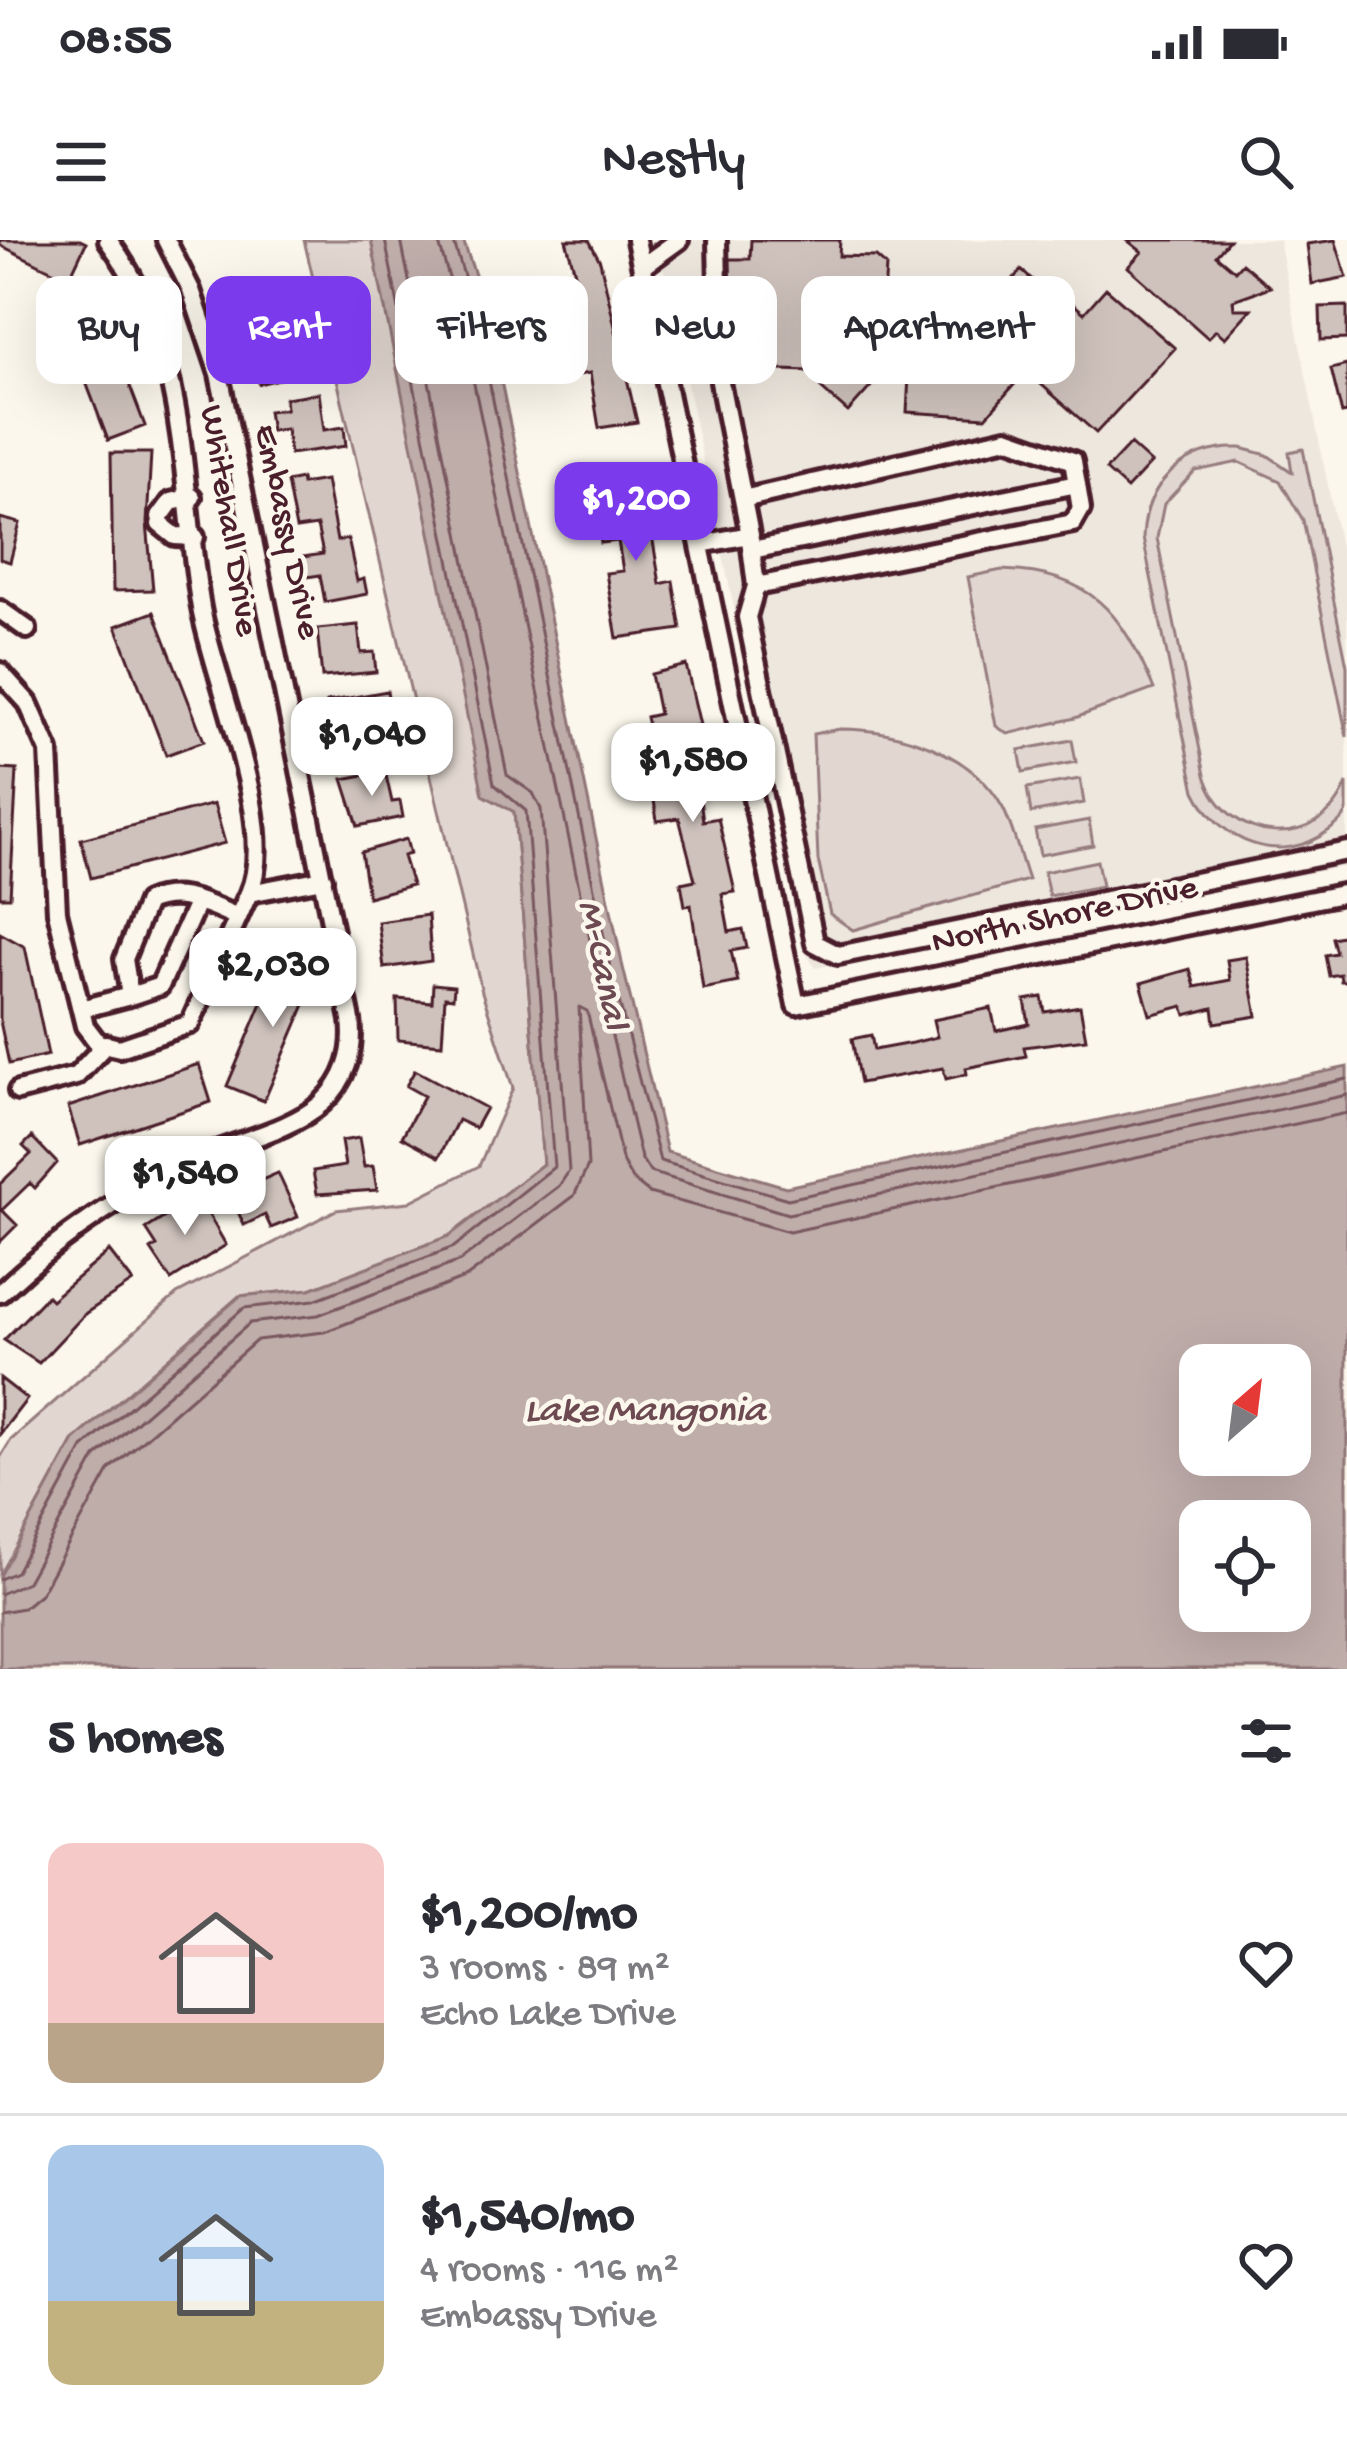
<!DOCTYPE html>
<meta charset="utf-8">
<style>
:root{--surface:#fff;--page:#f2f2f3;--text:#2b2b33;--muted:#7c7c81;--line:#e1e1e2;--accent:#7c3aed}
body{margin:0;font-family:"Gochi Hand",sans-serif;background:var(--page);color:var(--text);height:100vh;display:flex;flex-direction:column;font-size:45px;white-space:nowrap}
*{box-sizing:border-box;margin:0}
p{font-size:39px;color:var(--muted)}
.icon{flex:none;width:66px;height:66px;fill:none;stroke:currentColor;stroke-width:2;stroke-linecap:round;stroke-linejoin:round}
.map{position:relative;height:1429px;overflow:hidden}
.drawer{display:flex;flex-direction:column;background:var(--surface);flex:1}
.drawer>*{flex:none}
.guide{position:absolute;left:36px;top:36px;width:1275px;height:108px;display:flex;gap:24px}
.needle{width:78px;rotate:28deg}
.controls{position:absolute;left:1179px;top:1104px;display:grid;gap:24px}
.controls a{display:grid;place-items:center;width:132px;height:132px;border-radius:24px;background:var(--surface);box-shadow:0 12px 48px #0002;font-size:60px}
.price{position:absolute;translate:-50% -102px;padding:0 27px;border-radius:24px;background:#fff;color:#222;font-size:39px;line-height:78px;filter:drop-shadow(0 3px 6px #0008)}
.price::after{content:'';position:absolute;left:50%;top:72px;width:36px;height:27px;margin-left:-18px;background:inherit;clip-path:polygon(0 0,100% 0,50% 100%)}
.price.selected{background:var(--accent);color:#fff}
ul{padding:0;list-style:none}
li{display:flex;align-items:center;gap:36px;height:300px;padding:0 48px}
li+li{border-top:3px solid var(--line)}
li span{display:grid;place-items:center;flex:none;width:336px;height:240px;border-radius:24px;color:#555}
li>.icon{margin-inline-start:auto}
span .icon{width:144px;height:144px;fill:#fffc;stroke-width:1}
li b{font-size:51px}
h2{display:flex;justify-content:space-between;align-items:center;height:144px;padding:0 48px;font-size:51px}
.pill{padding:0 42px;border-radius:24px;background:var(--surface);box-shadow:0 12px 48px #0002;font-size:42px;line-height:108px}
.pill.selected{background:var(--accent);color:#fff}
.status{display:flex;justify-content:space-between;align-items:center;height:84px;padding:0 60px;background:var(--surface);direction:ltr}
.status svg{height:33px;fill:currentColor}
header{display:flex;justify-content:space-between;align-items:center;height:156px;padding:0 48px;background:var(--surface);font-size:54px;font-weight:600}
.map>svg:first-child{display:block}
.built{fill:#eee7de}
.green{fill:#e2d7d0;stroke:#967b7e;stroke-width:3}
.water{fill:#bfadaa;stroke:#907477;stroke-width:3;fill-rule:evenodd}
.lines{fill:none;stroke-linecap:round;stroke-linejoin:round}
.shore{stroke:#79585e;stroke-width:3}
.building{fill:#cfc2bc;stroke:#4a1f2b;stroke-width:3}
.minor-casing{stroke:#4a1f2b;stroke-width:26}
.minor{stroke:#fbf7ec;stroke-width:16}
.labels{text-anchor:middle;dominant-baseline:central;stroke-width:9;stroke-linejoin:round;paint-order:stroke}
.street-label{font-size:36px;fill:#4a1f2b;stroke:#fbf7ec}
.water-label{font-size:39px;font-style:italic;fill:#6d4a51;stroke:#fbf7ec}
</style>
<div class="status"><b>08:55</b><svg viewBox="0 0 49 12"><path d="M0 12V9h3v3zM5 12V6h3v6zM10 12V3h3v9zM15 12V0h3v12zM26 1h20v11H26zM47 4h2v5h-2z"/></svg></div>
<header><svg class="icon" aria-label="menu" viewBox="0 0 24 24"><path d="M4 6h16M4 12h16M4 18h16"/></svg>Nestly<svg class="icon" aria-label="search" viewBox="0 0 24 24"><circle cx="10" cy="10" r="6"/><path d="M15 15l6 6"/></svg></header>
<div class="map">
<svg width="1347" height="1429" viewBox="0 0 1347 1429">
<rect width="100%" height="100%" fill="#fbf7ec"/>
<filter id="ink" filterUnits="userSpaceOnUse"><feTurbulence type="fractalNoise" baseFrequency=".00833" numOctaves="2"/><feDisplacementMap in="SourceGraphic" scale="24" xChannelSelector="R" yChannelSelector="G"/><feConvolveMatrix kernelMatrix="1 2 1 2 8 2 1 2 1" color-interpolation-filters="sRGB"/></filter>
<g filter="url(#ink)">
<path class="built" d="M 657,0 L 1279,0 L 1347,341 L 1347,626 L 815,728 L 806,713 Z"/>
<path class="green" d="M 304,0 L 371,0 L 375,7 L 514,571 L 543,924 L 449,996 L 310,1049 L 239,1056 L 74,1200 L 0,1336 L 0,1218 L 11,1200 L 177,1054 L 336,970 L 409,962 L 479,926 L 513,848 L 482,752 Z
M 1241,208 L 1267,215 L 1292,232 L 1289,212 L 1303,209 L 1347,426 L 1347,497 L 1303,280 L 1280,241 L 1239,222 L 1195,231 L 1164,264 L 1157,298 L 1205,535 C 1226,605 1320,614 1347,543 C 1347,551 1347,563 1347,571 C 1345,579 1335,586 1328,591 C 1280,627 1219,602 1195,551 L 1143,298 C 1145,242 1186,206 1241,208 Z
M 1002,330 C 1091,333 1121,371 1154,449 L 1075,478 L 1008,494 L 996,486 L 968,337 Z
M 840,489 C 898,489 973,512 1003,568 C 1014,590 1020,617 1028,640 L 853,690 L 830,674 L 818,620 L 813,494 Z
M 1072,500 L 1076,522 L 1023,532 L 1019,510 Z
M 1080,539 L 1084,563 L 1031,573 L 1027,548 Z
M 1089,580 L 1093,605 L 1040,615 L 1035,590 Z
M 1097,621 L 1102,646 L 1049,656 L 1044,632 Z"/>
<path class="water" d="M 371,0 L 463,0 L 485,64 L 622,723 L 667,912 L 786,947 L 1347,827 L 1347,1429 L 0,1429 L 0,1336 L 74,1200 L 240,1056 L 310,1049 L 449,996 L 543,924 L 514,572 L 483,555 ZM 1200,1125 L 1290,1125 L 1290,1215 L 1200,1215 ZM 1200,1281 L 1290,1281 L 1290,1371 L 1200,1371 Z"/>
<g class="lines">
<path class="shore" d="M 438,0 L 459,72 L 596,729 L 641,918 L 650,932 L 788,974 L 1347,855
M 453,0 L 474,68 L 610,726 L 660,921 L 788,959 L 1347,839
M 0,1339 L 16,1332 L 83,1208 L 244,1068 L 314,1060 L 454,1007 L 554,927 L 526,571 L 494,544 L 385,0
M 0,1354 L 27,1342 L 96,1217 L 250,1083 L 318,1075 L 460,1021 L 559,946 L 569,931 L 541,569 L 533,553 L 507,535 L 401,0
M 0,1372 L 23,1368 L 41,1353 L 110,1229 L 257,1100 L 324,1092 L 467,1037 L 574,956 L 588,926 L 579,767 L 587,771 L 623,923 L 632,939 L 649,953 L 789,992 L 1347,873"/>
</g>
<path class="building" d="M 0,0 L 80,0 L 86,3 L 69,39 L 0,5 Z
M 566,0 L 589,0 L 600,21 L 637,182 L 599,188 L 590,133 L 571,136 L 567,115 L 580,113 L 566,49 L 579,47 Z
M 751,0 L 840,0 L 839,16 L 876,17 L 886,26 L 883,73 L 875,82 L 844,81 L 885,118 L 878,127 L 884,132 L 848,172 L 821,148 L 835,132 L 753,129 L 754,85 L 732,84 L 730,19 L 750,19 Z
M 1127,0 L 1229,0 L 1216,15 L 1235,31 L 1242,23 L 1270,47 L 1233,60 L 1234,69 L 1251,69 L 1225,98 L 1216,90 L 1208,98 L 1128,27 L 1142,12 Z
M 1335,0 L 1347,37 L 1312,44 L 1307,4 Z
M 1021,30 L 1058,62 L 1064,56 L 1084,73 L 1106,48 L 1175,108 L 1096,193 L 1026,131 L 986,177 L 907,172 L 911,100 L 940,102 L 955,85 L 965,94 Z
M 96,57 L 145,186 L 108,200 L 59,71 Z
M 1347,66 L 1347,99 L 1321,100 L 1320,67 Z
M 319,84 L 330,127 L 259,144 L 248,99 Z
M 1347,125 L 1347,173 L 1342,174 L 1331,129 Z
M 319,153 L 324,190 L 344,187 L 346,206 L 290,214 L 286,189 L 271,191 L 268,171 L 286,169 L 285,158 Z
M 1130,204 L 1151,223 L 1127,249 L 1106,230 Z
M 111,213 L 151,213 L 147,283 L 153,350 L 113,351 Z
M 301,239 L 302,244 L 326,240 L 337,301 L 348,299 L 357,341 L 364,339 L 367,354 L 325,362 L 320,335 L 307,337 L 303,317 L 323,314 L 317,286 L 296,289 L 287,242 Z
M 651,245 L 661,293 L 652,295 L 660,344 L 673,341 L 681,389 L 617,398 L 606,333 L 623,331 L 618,301 L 601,303 L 593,255 Z
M 0,278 L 20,283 L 10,322 L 0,319 Z
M 154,372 L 204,501 L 166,515 L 116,386 Z
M 358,385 L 361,413 L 374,412 L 376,432 L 322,437 L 317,389 Z
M 686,425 L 700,485 L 685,488 L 693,526 L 709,524 L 712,542 L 698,544 L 703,581 L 718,578 L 735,652 L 722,654 L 729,692 L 743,689 L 747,708 L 731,711 L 738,742 L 703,749 L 691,665 L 685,666 L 681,643 L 695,640 L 679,578 L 657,581 L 650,532 L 658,531 L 646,477 L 659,474 L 651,434 Z
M 387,451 L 391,472 L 374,475 L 379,501 L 339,508 L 327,462 Z
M 0,529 L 17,530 L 10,657 L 0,657 Z
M 385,531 L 392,562 L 400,561 L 403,577 L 358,586 L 343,539 Z
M 214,564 L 225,603 L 91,638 L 81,599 Z
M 406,599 L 410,614 L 403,616 L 412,645 L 368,657 L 361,612 Z
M 428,675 L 431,721 L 384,728 L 378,682 Z
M 0,693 L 25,707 L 48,815 L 9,824 L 0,781 Z
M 1347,695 L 1347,741 L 1341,741 L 1340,734 L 1329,736 L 1325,715 L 1336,713 L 1332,698 Z
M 1246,717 L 1257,776 L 1215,783 L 1213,768 L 1186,775 L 1183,766 L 1150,775 L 1141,743 L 1190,729 L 1195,747 L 1230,740 L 1227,720 Z
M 281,718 L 318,734 L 264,861 L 227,846 Z
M 433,744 L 454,746 L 453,758 L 445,757 L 442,804 L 398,800 L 397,759 L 432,762 Z
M 1042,757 L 1045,772 L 1080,766 L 1086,799 L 1024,807 L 1026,816 L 966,828 L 967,834 L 946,839 L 943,828 L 860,843 L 852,799 L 871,795 L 874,810 L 912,803 L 937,797 L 933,780 L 991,768 L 996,791 L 1029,784 L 1025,760 Z
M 199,824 L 211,862 L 80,905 L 68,867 Z
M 415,830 L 486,868 L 475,888 L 458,880 L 439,917 L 402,897 L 424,856 L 406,846 Z
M 32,897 L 57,923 L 35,948 L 30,943 L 2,970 L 17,985 L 0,1002 L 0,944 L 31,914 L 23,906 Z
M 359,898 L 364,927 L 373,926 L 377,950 L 317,954 L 313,931 L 345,926 L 341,901 Z
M 278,933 L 298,977 L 271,988 L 265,975 L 244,985 L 230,954 Z
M 198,956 L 226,1005 L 171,1040 L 151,1010 L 157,1006 L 146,989 Z
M 109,1011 L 133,1042 L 86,1073 L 39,1123 L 4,1100 L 47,1056 L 51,1060 Z
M 0,1138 L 27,1159 L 0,1194 Z"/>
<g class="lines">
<g class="minor-casing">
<path id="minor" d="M 108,0 C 191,112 179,239 201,368 C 213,438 279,587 249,653
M 636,0 L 796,765 L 1347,653
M 643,26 L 679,0
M 743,259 L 1007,198 L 1073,221 L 1081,269 L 1073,283 L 756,346 L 747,377 L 815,703 L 838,715 L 1347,611
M 160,277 L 171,262 L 192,257
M 160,284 L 175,296 L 195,297
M 750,299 L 756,346
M 701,304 L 750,295 L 720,142 L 717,0
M 752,310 L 1077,244
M 0,370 L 27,389
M 0,432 L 28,463 L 49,511 L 57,672 L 85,786 L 98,803 L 120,808 L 190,784 L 249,653 L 323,639
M 198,661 L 160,746 L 130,756 L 124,719 L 147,662 C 181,648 205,664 238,677
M 81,769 L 130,756
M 18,851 L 76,836 L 106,804
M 0,1053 C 57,999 125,952 197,919 C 236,901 290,891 322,863 C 346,841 355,811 351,780 L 219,134 L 191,50 L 166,0"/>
</g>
<use href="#minor" class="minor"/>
</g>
</g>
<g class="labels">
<g class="street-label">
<text transform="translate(227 281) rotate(81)">Whitehall Drive</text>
<text transform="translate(285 292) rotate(78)">Embassy Drive</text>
<text transform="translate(1065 677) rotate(-12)">North Shore Drive</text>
</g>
<g class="water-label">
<text transform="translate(600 725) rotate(78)">M-Canal</text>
<text x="645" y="1173">Lake Mangonia</text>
</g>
</g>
</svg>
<div class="controls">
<a><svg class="needle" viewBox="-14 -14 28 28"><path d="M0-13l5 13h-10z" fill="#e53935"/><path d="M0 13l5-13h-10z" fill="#7c7c81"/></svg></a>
<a><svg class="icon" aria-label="locate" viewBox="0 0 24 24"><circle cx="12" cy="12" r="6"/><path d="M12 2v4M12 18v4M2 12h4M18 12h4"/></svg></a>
</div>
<b class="price selected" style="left:636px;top:324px">$1,200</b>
<b class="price" style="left:372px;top:559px">$1,040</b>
<b class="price" style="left:693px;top:585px">$1,580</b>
<b class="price" style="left:273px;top:790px">$2,030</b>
<b class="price" style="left:185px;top:998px">$1,540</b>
<div class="guide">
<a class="pill">Buy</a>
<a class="pill selected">Rent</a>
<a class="pill">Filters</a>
<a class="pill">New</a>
<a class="pill">Apartment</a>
</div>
</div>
<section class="drawer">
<h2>5 homes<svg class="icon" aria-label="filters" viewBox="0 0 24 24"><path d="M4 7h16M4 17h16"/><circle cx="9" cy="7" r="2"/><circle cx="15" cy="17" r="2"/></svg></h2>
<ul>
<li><span style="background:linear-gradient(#f6c9c9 75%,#b9a48a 0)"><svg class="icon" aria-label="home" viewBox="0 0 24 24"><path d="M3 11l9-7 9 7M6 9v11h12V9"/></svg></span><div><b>$1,200/mo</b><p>3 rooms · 89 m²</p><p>Echo Lake Drive</p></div><svg class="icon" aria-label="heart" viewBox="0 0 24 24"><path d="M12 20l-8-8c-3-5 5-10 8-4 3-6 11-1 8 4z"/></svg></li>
<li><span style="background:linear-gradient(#a9c7e8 65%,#c2b280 0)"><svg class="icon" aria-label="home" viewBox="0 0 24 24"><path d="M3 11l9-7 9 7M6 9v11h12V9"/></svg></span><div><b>$1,540/mo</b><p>4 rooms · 116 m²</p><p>Embassy Drive</p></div><svg class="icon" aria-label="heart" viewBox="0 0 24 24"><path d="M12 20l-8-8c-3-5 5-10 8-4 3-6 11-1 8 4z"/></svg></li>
</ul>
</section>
